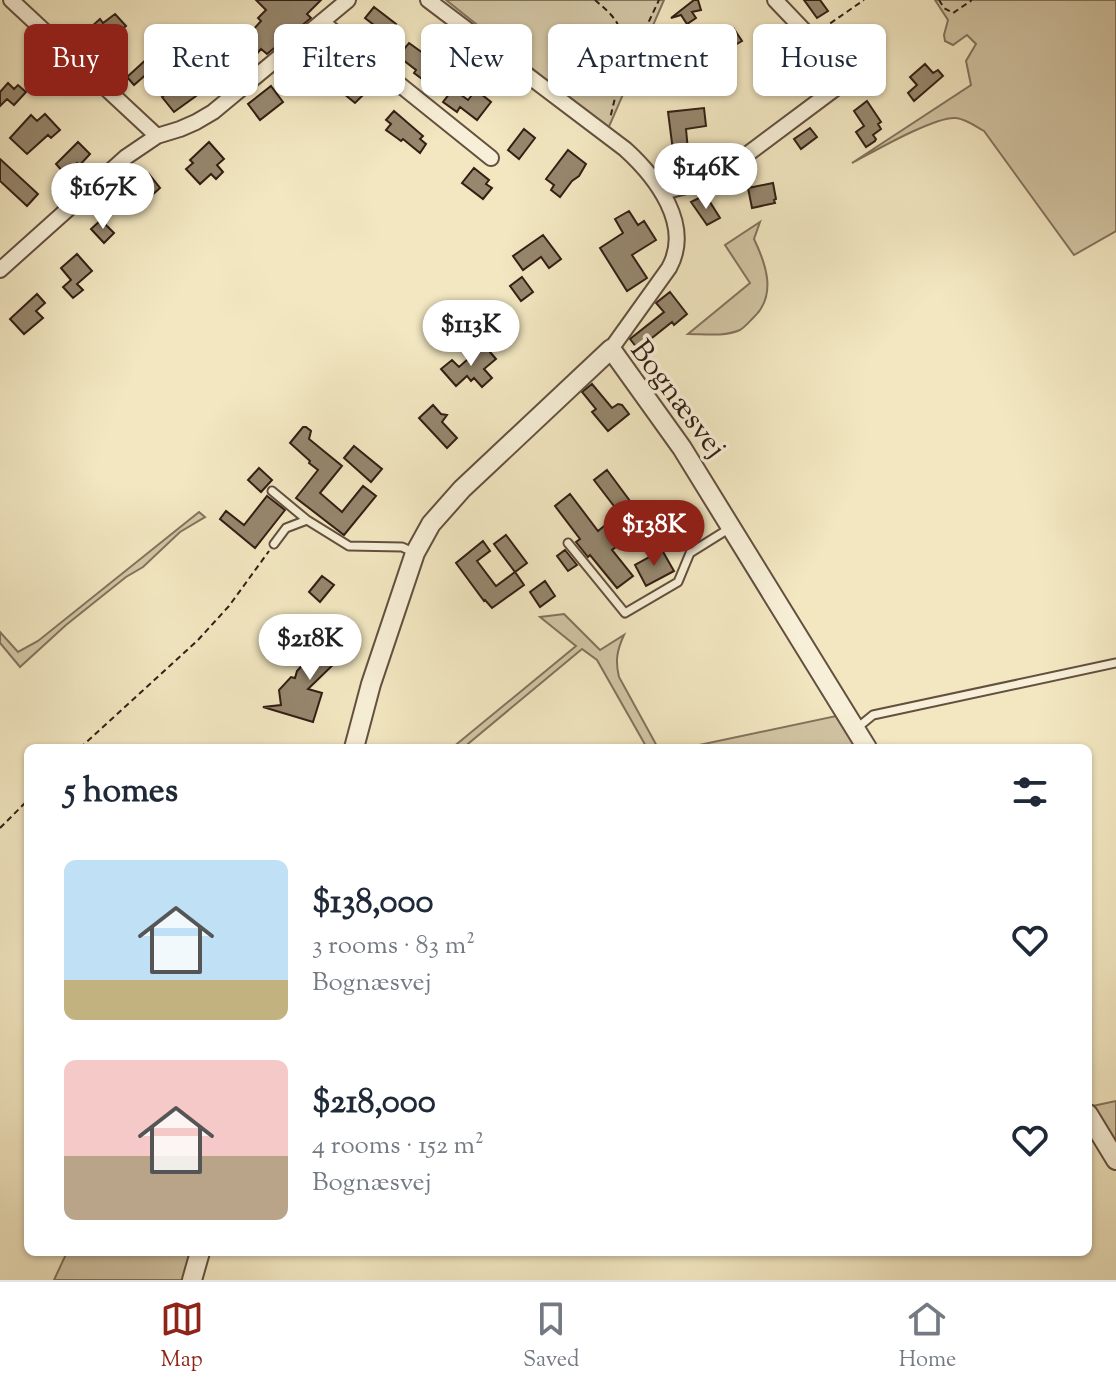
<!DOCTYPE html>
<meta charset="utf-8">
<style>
:root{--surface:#fff;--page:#f2f2f3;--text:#1f2937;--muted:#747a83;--line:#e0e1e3;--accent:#8f2418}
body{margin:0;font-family:"Sorts Mill Goudy",serif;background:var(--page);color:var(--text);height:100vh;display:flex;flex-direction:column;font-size:30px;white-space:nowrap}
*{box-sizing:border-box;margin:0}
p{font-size:26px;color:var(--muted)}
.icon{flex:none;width:44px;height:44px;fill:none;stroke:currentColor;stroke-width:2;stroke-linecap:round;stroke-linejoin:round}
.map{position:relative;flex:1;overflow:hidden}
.panel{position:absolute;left:24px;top:744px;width:1068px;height:512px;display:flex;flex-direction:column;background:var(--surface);border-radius:12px;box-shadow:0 2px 6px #0004}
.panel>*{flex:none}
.top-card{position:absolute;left:24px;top:24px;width:1068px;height:72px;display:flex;gap:16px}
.price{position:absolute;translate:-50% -68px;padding:0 18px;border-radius:28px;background:#fff;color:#222;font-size:26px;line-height:52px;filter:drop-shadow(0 2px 4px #0008)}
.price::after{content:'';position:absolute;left:50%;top:48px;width:24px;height:18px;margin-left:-12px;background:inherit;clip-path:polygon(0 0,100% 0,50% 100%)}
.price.current{background:var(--accent);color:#fff}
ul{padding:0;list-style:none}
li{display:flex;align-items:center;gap:24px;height:200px;padding:0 40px}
li span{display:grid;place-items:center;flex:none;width:224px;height:160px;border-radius:12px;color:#555}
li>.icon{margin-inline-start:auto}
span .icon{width:96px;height:96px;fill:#fffc;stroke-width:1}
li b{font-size:34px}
h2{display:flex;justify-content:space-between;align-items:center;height:96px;padding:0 40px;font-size:34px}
.pill{padding:0 28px;border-radius:12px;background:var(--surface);box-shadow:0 2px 6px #0004;font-size:28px;line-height:72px}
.pill.current{background:var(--accent);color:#fff}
.dock{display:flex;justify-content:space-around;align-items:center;height:112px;border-top:2px solid var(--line);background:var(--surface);font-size:22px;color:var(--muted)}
.dock a{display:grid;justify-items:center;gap:4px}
.dock .current{color:var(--accent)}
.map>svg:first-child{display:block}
.green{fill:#d2c5a4;stroke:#82725c;stroke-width:2}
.building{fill:#96876e;stroke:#331e14;stroke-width:2}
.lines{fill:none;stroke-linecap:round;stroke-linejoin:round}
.service-casing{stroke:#63503f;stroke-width:11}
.minor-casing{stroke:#63503f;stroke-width:18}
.tertiary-casing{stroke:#63503f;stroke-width:22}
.path{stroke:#331e14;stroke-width:2;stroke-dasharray:6 4;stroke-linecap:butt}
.service{stroke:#f7efd7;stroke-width:7}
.minor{stroke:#f7efd7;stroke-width:14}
.tertiary{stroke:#f7efd7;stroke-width:18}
.labels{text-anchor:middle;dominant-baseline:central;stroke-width:7;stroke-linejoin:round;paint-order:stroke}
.street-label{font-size:30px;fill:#331e14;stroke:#f7efd7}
</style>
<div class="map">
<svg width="1116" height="1280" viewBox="0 0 1116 1280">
<rect width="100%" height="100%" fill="#f2e7c1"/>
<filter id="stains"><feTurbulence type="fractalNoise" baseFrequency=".0025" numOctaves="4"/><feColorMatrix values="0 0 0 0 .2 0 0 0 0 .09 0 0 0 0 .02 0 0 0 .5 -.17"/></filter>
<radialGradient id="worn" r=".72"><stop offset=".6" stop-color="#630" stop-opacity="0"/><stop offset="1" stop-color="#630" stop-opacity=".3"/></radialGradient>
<path class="green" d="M 446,0 L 664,0 L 608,129 Z
M 935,0 L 1116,0 L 1116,231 L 1074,255 L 984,131 C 975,126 966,119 956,118 C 935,116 873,152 852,163 L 971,85 L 966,61 L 976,44 L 967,35 L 953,45 L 945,41 L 944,35 L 948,20 Z
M 760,222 L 754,239 C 766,264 777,295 754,317 C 750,321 745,327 740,330 C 724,337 704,334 688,334 L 750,283 L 725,245 Z
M 199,512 L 205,517 L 180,532 L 143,567 L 126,577 L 66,625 L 20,667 L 0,643 L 0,632 L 18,652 L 38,641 Z
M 564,614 L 600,650 L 624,635 C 617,650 615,661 619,677 L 658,748 L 647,748 L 597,660 L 582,649 L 463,748 L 452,748 L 576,646 L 540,617 Z
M 836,716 L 856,748 L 685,748 Z
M 1116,1101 L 1116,1152 L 1088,1107 Z
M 67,1252 L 193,1252 L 184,1280 L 54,1280 Z"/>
<path class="building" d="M 256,0 L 321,0 L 307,14 L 311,18 L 267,54 L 261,49 L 253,58 L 240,47 L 240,44 L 261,21 L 258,18 L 266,10 Z
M 694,0 L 698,0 L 701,10 L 692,12 L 696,18 L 687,24 L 681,15 L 671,18 Z
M 804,0 L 820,0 L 828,11 L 817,18 Z
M 374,7 L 396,24 L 387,35 L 365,18 Z
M 115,14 L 126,26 L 102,48 L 93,39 L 98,35 L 91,27 L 100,19 L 103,23 Z
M 734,29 L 742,41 L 716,56 L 707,40 L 726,30 L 728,33 Z
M 378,32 L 396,45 L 385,59 L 368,44 Z
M 853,38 L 858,46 L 865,41 L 870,51 L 852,62 L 842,44 Z
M 409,43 L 427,56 L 424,60 L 438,71 L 429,84 L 414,73 L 416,70 L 398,56 Z
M 679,46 L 685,56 L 690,52 L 697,61 L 692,66 L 699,76 L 696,78 L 675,59 L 670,52 Z
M 149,57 L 157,65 L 134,85 L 127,77 Z
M 780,60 L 788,70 L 781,76 L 783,80 L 771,89 L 760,74 Z
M 925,64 L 933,73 L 938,70 L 943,76 L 914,101 L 908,93 L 917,85 L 910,77 Z
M 184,80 L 196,96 L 174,112 L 162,97 Z
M 353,81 L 366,92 L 355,103 L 343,93 Z
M 8,83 L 14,89 L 18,85 L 26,92 L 14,105 L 7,99 L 0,106 L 0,92 Z
M 271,86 L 283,102 L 260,120 L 248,104 Z
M 453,89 L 468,100 L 476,90 L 491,102 L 477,120 L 460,107 L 457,112 L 443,102 Z
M 867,101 L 881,122 L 878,124 L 881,129 L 873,135 L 876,139 L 875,141 L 866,147 L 856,132 L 864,126 L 854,111 Z
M 704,108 L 706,126 L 686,129 L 688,150 L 673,151 L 668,112 Z
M 394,111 L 423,136 L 420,139 L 426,144 L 420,153 L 403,139 L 401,141 L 397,138 L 386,130 L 391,124 L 386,120 Z
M 45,114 L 60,130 L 51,138 L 48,135 L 27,154 L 10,138 L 31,115 L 37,121 Z
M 810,128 L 817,137 L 801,149 L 794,139 Z
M 524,129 L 535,138 L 519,159 L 508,150 Z
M 78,142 L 90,154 L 79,166 L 77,163 L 65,174 L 56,164 Z
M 209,142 L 224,159 L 217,165 L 223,172 L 216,179 L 211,174 L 200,184 L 186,169 L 193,163 L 190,160 Z
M 568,150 L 586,164 L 579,176 L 572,181 L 560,197 L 551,190 L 554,185 L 546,179 Z
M 0,159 L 38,194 L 27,206 L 0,181 Z
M 474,168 L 489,180 L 486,184 L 492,188 L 483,199 L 462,183 Z
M 149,174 L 160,188 L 139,207 L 130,197 L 135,193 L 131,188 Z
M 773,183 L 776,199 L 774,200 L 775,203 L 752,208 L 748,188 Z
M 701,197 L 704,202 L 708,199 L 720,218 L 707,225 L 691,202 Z
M 629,211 L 638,225 L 644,221 L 656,240 L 632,255 L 647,278 L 627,291 L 600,248 L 623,233 L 615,219 Z
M 101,220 L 114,233 L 104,243 L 91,229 Z
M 543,235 L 561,259 L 549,268 L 541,257 L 523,270 L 513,256 Z
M 77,254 L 92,271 L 77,284 L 83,290 L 73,298 L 63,287 L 71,280 L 61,268 Z
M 522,277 L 533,292 L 521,301 L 510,286 Z
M 670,292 L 687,314 L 674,325 L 672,322 L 638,349 L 630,339 L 664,312 L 656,303 Z
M 37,294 L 45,303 L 36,311 L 43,318 L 24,334 L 10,319 Z
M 484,345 L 496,359 L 484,369 L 492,378 L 482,387 L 474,378 L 471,381 L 467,376 L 456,386 L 441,369 L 452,360 L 459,367 Z
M 592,384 L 612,408 L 618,404 L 622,405 L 629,414 L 608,431 L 592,412 L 596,409 L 582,392 Z
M 433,405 L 441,414 L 447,415 L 442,422 L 457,438 L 447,448 L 419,418 Z
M 303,427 L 306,427 L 311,431 L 309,439 L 342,466 L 320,493 L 342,512 L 363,486 L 376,496 L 344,535 L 296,498 L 318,470 L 309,463 L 310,461 L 290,443 Z
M 354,446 L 382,469 L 371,482 L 344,458 Z
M 259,468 L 272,480 L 261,492 L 248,480 Z
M 607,470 L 630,501 L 617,510 L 594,480 Z
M 570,494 L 598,531 L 614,518 L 629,537 L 612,550 L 633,576 L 617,588 L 590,555 L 588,557 L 576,542 L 580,539 L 555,506 Z
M 267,496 L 285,510 L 255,548 L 220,519 L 226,511 L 244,525 Z
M 506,535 L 527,563 L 515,572 L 494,544 Z
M 483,541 L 490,551 L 477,561 L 496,586 L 515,572 L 524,585 L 492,608 L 485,600 L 484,601 L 456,563 Z
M 565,550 L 577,565 L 568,571 L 557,556 Z
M 662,550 L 674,571 L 646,586 L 635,565 Z
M 322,576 L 334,585 L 320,602 L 309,592 Z
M 545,581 L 555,596 L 540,607 L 530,592 Z
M 340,635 L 356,651 L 347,660 L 342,656 L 308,689 L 322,693 L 313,722 L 263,707 L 281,705 L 279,690 L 291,677 L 295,678 L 297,671 L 315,651 L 319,656 Z"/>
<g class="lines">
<g class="service-casing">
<path id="service" d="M 272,491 L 307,520
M 568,543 L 625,613 L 678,582 L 690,553 L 730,528
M 274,544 L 286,528 L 307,520 L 349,546 L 402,547 L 413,552
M 857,728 L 873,715 L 1116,663"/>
</g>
<g class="minor-casing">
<path id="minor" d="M 11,0 L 157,136
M 428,0 L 625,149 C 656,177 693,225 669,268 L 611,349
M 323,23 L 491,158
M 663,192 L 709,180 L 725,171 L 836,88 L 840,76 L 837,65 L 775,0
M 0,270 L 126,157 L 157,136 L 180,129 L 196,122 L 213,112 L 348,0"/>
</g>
<g class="tertiary-casing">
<path id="tertiary" d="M 354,748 L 371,684 L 415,553 L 431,524 L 462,489 L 611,349 L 682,448 L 867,748
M 1088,1114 L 1116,1160
M 192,1280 L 200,1252"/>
</g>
<path class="path" d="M 595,0 C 603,7 612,14 617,23 C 630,50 616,91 610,119
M 939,0 L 944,8 L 953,13 L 972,0
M 822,29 L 864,0
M 619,85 L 659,0
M 80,748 L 198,640 L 229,606 L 269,551
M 0,828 L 28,800"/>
<use href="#service" class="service"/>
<use href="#minor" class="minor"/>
<use href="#tertiary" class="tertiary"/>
</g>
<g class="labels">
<g class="street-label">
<text transform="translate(677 400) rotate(53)">Bognæsvej</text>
</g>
</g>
<rect width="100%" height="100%" filter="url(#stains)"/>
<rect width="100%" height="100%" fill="url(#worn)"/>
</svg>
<b class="price" style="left:706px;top:211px">$146K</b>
<b class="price" style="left:103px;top:231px">$167K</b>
<b class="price" style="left:471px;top:368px">$113K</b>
<b class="price current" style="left:654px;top:568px">$138K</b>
<b class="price" style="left:310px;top:682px">$218K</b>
<div class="top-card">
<a class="pill current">Buy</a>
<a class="pill">Rent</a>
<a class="pill">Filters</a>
<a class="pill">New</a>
<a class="pill">Apartment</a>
<a class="pill">House</a>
</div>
<section class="panel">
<h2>5 homes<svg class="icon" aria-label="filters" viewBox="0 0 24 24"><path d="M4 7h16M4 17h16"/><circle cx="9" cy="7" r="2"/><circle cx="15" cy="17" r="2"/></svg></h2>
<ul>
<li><span style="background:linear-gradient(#bfe0f5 75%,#c2b280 0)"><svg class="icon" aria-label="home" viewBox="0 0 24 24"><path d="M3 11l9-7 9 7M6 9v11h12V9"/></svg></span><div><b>$138,000</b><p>3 rooms · 83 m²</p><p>Bognæsvej</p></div><svg class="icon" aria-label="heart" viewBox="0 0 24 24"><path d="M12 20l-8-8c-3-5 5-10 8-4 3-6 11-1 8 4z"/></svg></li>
<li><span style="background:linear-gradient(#f6c9c9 60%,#b9a48a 0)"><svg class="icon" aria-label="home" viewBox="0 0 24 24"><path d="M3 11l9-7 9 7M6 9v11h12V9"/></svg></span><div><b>$218,000</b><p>4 rooms · 152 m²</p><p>Bognæsvej</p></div><svg class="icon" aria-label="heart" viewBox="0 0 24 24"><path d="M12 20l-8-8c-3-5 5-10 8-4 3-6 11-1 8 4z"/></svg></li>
</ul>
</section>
</div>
<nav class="dock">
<a class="current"><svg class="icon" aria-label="map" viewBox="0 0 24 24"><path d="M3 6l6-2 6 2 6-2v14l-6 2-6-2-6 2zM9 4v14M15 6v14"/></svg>Map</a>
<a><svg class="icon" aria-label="saved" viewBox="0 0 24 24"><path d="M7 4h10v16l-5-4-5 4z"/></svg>Saved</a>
<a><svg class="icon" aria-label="home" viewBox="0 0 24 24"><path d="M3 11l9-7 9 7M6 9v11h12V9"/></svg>Home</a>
</nav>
